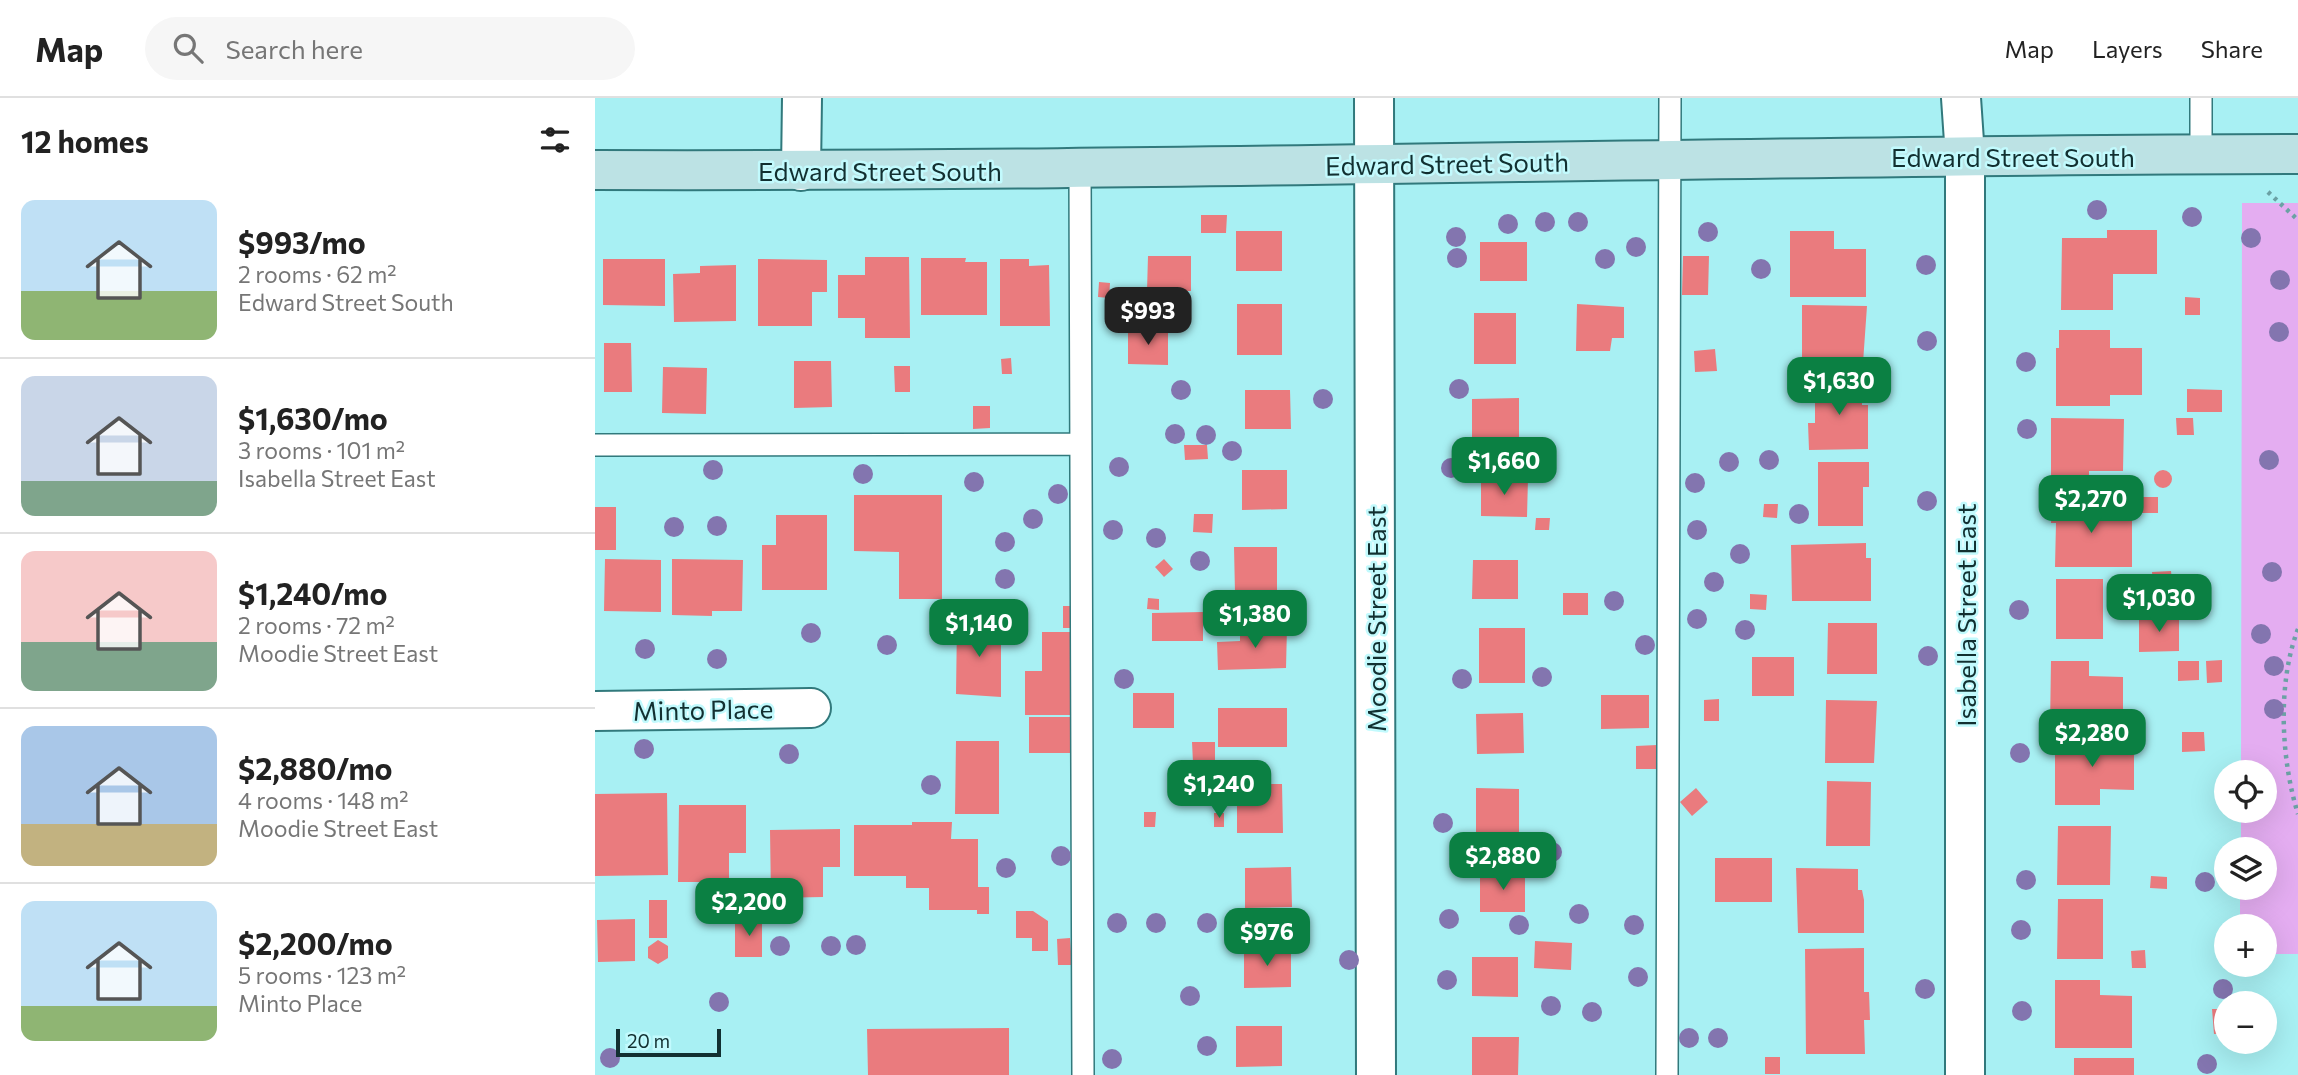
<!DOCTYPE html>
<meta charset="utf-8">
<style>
:root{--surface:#fff;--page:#f6f6f6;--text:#222;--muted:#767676;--line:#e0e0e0;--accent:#0b8043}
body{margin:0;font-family:Commissioner,sans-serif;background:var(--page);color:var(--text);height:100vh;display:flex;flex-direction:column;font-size:26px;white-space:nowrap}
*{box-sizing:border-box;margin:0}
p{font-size:23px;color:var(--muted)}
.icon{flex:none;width:38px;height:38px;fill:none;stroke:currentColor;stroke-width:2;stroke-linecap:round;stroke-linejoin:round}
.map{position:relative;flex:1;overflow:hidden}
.details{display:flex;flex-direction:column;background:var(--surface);width:595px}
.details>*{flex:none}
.fabs{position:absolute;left:1619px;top:662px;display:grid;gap:14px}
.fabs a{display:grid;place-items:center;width:63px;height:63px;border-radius:50%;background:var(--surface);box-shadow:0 7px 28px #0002;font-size:35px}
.scale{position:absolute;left:21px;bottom:18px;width:105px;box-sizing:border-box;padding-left:7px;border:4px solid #123031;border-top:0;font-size:19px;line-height:24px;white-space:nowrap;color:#123031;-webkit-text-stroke:5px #c2fafd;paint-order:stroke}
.price{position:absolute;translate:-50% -60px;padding:0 16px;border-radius:14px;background:var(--accent);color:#fff;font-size:23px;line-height:46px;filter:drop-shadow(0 2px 4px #0008)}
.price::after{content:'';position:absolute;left:50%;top:42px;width:21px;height:16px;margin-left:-10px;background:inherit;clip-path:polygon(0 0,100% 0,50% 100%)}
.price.active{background:#222;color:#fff}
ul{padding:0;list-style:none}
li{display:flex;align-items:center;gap:21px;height:175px;padding:0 21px}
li+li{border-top:2px solid var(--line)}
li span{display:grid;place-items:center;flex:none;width:196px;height:140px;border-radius:14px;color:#555}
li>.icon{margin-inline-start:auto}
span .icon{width:84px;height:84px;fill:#fffc;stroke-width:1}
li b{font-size:30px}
h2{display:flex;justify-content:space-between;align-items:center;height:84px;padding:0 21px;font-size:30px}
header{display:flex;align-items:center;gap:42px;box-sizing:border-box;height:98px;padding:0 35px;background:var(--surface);border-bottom:2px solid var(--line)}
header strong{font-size:33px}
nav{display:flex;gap:38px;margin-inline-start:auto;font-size:24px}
.search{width:490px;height:63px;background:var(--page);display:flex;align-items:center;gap:18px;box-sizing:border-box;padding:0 24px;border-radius:38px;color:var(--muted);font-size:26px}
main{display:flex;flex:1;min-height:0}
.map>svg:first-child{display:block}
.green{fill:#e4adf1}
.building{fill:#ea7b7e}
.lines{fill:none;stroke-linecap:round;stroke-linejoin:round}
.lane-casing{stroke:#31797c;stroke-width:24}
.street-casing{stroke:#31797c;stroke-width:42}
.secondary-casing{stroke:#31797c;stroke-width:42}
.path{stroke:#6ba1a4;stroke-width:4.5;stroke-dasharray:3.5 5;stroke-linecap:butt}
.lane{stroke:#fff;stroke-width:21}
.street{stroke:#fff;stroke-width:38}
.secondary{stroke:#bce2e4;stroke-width:38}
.tree{fill:#8375af}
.labels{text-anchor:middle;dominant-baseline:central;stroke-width:5;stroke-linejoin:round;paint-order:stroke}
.street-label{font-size:26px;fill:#123031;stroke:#c2fafd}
</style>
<header>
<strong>Map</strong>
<div class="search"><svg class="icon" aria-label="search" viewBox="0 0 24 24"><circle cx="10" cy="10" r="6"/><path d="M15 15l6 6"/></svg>Search here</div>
<nav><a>Map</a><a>Layers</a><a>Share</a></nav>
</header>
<main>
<section class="details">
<h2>12 homes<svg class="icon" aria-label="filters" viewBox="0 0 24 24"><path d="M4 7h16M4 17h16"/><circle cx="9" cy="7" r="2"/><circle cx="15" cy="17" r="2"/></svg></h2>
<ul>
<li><span style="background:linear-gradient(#bfe0f5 65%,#8fb573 0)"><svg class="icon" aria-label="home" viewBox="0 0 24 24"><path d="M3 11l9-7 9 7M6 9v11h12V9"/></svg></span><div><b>$993/mo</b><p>2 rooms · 62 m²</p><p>Edward Street South</p></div></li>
<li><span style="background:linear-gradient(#c9d6e8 75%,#7fa58c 0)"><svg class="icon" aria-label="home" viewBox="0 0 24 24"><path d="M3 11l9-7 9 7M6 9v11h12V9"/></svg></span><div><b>$1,630/mo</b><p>3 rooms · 101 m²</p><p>Isabella Street East</p></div></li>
<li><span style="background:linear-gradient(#f6c9c9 65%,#7fa58c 0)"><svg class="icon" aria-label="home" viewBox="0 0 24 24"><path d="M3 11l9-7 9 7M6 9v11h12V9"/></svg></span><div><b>$1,240/mo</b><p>2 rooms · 72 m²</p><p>Moodie Street East</p></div></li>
<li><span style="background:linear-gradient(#a9c7e8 70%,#c2b280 0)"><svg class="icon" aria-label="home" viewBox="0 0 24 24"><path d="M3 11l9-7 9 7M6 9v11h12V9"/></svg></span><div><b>$2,880/mo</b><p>4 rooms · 148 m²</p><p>Moodie Street East</p></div></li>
<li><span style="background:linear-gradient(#bfe0f5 75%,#8fb573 0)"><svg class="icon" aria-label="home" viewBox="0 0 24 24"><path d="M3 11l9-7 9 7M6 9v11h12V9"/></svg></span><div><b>$2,200/mo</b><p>5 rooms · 123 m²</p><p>Minto Place</p></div></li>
</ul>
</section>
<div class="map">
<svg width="1703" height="977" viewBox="0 0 1703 977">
<rect width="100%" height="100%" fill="#a8f0f3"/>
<path class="green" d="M 1647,105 L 1703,105 L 1703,856 L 1670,856 L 1670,828 L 1645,828 L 1645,789 L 1670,789 L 1670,751 L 1646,751 L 1646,712 L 1670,712 L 1670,674 L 1646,674 Z"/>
<path class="building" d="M 606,117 L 632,117 L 631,135 L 606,135 Z
M 1512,132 L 1562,132 L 1562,176 L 1518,176 L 1518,212 L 1466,212 L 1467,140 L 1512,140 Z
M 641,133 L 687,133 L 687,173 L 641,173 Z
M 1195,133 L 1239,133 L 1239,151 L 1271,151 L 1271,199 L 1195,199 Z
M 885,144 L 932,144 L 932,183 L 885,183 Z
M 553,158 L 596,158 L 596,193 L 552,193 Z
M 1088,158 L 1114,158 L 1113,197 L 1087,197 Z
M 270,159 L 314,159 L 315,240 L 270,240 L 270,220 L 243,220 L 243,177 L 270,177 Z
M 326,160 L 371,160 L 370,164 L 392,164 L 392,217 L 326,217 Z
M 8,161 L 70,161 L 70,208 L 8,207 Z
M 163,161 L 232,162 L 232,194 L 217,194 L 217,228 L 163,228 Z
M 405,161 L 434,161 L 434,168 L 454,167 L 455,228 L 405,228 Z
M 141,167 L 141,223 L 79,224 L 78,176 L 105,175 L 105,168 Z
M 504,184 L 515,185 L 514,200 L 503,199 Z
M 1590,199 L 1605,200 L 1605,217 L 1590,217 Z
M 642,206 L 687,206 L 687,257 L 642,257 Z
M 982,206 L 1029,209 L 1029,240 L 1017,240 L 1015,253 L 981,253 Z
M 1207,207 L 1272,208 L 1267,279 L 1207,279 Z
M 879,215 L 921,215 L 921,266 L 879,266 Z
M 533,231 L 573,232 L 573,267 L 533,266 Z
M 1464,232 L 1515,232 L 1515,250 L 1547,250 L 1547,297 L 1515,297 L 1515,308 L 1461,308 L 1461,250 L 1464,250 Z
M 9,245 L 36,245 L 37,294 L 9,294 Z
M 1120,251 L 1122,273 L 1100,274 L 1099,253 Z
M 416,260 L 417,276 L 407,276 L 406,261 Z
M 199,263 L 236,263 L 237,309 L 199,310 Z
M 299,268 L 315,268 L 315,294 L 300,294 Z
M 68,269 L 112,270 L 111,316 L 67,315 Z
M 1220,283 L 1267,283 L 1267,307 L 1273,307 L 1273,351 L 1214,352 L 1213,325 L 1220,325 Z
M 1592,291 L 1627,292 L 1627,314 L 1592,314 Z
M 650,292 L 695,292 L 696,331 L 650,331 Z
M 924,300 L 924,340 L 877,340 L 877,301 Z
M 378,308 L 395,308 L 395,330 L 378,331 Z
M 1456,320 L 1529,321 L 1528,373 L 1494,373 L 1494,389 L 1456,389 Z
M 1581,320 L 1598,320 L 1599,337 L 1582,337 Z
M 589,347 L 612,347 L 613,361 L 590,362 Z
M 1223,364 L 1274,364 L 1274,389 L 1268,389 L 1268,428 L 1223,428 Z
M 647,372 L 692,372 L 692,411 L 647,412 Z
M1559 381a9 9 0 1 1 18 0a9 9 0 1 1-18 0Z
M 886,379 L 933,380 L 932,419 L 886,418 Z
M 1532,384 L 1542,384 L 1542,396 L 1532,396 Z
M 259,397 L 347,397 L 347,501 L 304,501 L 304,454 L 259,453 Z
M 1520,399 L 1563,399 L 1563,415 L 1520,415 Z
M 1457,401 L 1505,402 L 1505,416 L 1537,417 L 1537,469 L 1460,469 L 1461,425 L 1456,425 Z
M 1169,406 L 1183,406 L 1182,420 L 1168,419 Z
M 0,409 L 21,409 L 21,452 L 0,452 Z
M 599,416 L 618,416 L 617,435 L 598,434 Z
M 181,417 L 232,417 L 232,492 L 167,492 L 167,447 L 181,447 Z
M 941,420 L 955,420 L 954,432 L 940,432 Z
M 1271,445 L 1271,460 L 1276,460 L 1276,503 L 1197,503 L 1196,447 Z
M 639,449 L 682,449 L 682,494 L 640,495 Z
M 10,461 L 66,462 L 66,514 L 9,513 Z
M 77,461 L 148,462 L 147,513 L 117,513 L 117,518 L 77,517 Z
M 569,461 L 578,471 L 569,479 L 560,469 Z
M 878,462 L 923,462 L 923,501 L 877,501 Z
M 1576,473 L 1577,483 L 1558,484 L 1557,474 Z
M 1461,481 L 1508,481 L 1508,541 L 1461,541 Z
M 968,495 L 993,495 L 993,517 L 968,517 Z
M 1155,496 L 1172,497 L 1171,512 L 1155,511 Z
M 553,500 L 564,501 L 564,512 L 552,511 Z
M 468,508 L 478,508 L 478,530 L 468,530 Z
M 608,514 L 608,543 L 557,543 L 557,515 Z
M 1544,518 L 1584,518 L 1584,553 L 1544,554 Z
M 362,524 L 406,524 L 406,599 L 361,596 Z
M 1233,525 L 1282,525 L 1282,576 L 1232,576 Z
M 692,529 L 691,570 L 623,572 L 622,544 L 645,543 L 645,530 Z
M 884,530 L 930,530 L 930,585 L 884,585 Z
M 447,534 L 475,534 L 475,617 L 430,617 L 430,573 L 447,573 Z
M 1157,559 L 1199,559 L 1199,598 L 1157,598 Z
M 1627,562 L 1627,584 L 1612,585 L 1611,563 Z
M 1456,563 L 1494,563 L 1494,578 L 1528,579 L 1528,630 L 1455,630 Z
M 1583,563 L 1604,563 L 1604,582 L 1583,583 Z
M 538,595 L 579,595 L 579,630 L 538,630 Z
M 1006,597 L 1054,597 L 1054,630 L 1006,631 Z
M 1124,601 L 1124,623 L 1109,623 L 1109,602 Z
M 1231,602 L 1282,603 L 1279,665 L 1230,665 Z
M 623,610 L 692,610 L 692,649 L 623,649 Z
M 928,615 L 929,655 L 882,656 L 881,616 Z
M 434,619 L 476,619 L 476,655 L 434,655 Z
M 1587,634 L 1609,634 L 1610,653 L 1587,654 Z
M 1460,640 L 1539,641 L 1539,692 L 1505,691 L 1505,707 L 1460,707 Z
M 361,643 L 404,643 L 404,716 L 360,716 Z
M 597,644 L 620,644 L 620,665 L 598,665 Z
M 1062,647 L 1063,671 L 1041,671 L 1041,648 Z
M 1232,683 L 1276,684 L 1275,748 L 1231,748 Z
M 642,686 L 687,686 L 688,735 L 642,735 Z
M 881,690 L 924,691 L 924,738 L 881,737 Z
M 1101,690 L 1113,704 L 1097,718 L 1085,704 Z
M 72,695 L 73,777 L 0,778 L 0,696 Z
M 84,707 L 151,707 L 151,755 L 134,755 L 134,784 L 83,784 Z
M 549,714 L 561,714 L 560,729 L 549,729 Z
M 619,715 L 629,715 L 629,729 L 619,729 Z
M 317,724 L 357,724 L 356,741 L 383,741 L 383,789 L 394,789 L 394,816 L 382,816 L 382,812 L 334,812 L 334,790 L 311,790 L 311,778 L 259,778 L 259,727 L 317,727 Z
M 1463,728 L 1516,728 L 1515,787 L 1462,787 Z
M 245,731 L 245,769 L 228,769 L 228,799 L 176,800 L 175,732 Z
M 1120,760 L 1177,760 L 1177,804 L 1120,804 Z
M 696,769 L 697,809 L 650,810 L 650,770 Z
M 1201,770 L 1263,771 L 1263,792 L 1267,792 L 1269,802 L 1269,835 L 1203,835 Z
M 885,774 L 930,774 L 930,814 L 885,814 Z
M 1556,778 L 1572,779 L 1572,791 L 1555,790 Z
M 1463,801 L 1508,801 L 1508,861 L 1462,861 Z
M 54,802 L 72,802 L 72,840 L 54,840 Z
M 421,813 L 438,813 L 453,823 L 453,853 L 437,853 L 437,840 L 421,840 Z
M 167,820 L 167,859 L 140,859 L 140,821 Z
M 40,821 L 40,863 L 3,864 L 2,822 Z
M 475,840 L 477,867 L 463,867 L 462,841 Z
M 63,842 L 73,848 L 73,860 L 63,866 L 53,860 L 53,849 Z
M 940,843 L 977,845 L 976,872 L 939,870 Z
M 696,849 L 696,889 L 649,890 L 649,850 Z
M 1269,850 L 1269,894 L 1274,894 L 1275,922 L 1269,922 L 1270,956 L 1211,956 L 1210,851 Z
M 1550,852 L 1551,870 L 1537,870 L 1536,853 Z
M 877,859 L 923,859 L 923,899 L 877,898 Z
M 1460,882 L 1505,882 L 1505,897 L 1537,898 L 1537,950 L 1460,950 Z
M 1617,911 L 1631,911 L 1631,935 L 1619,936 Z
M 641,928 L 687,928 L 687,968 L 641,969 Z
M 414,930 L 414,977 L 273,977 L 272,931 Z
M 877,939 L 924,939 L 923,977 L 877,977 Z
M 1170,959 L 1185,959 L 1185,976 L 1170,976 Z
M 1479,960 L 1539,960 L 1539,977 L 1479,977 Z"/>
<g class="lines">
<g class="lane-casing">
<path id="lane" d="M 1606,0 L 1606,57
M 485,71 L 488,977
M 0,347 L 484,346
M 1072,977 L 1075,0"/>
</g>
<g class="street-casing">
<path id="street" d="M 779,0 L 781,977
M 1366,0 L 1370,58 L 1370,977
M 206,73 L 207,0
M 0,613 L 216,610"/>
</g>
<g class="secondary-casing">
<path id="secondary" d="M 0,72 C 568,74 1135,57 1703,56"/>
</g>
<path class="path" d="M 1673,94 L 1703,122
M 1703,531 C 1682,585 1686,662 1703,716"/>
<use href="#lane" class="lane"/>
<use href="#street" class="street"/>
<use href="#secondary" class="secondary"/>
</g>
<g class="tree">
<circle cx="1502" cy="112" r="10"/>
<circle cx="1597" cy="119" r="10"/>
<circle cx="950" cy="124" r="10"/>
<circle cx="983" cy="124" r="10"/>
<circle cx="913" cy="126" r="10"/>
<circle cx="1113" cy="134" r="10"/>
<circle cx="861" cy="139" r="10"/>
<circle cx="1656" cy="140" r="10"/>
<circle cx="1041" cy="149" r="10"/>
<circle cx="862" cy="160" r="10"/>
<circle cx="1010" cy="161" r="10"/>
<circle cx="1331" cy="167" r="10"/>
<circle cx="1166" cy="171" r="10"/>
<circle cx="1685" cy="182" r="10"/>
<circle cx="1684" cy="234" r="10"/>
<circle cx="1332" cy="243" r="10"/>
<circle cx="1431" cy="264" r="10"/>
<circle cx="864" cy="291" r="10"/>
<circle cx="586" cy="292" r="10"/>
<circle cx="728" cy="301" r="10"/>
<circle cx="1432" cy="331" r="10"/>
<circle cx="580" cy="336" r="10"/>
<circle cx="611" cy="337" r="10"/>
<circle cx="637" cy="353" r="10"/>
<circle cx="1174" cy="362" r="10"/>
<circle cx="1674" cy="362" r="10"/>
<circle cx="1134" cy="364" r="10"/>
<circle cx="524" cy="369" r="10"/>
<circle cx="856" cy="370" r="10"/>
<circle cx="118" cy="372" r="10"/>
<circle cx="268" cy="376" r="10"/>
<circle cx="379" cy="384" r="10"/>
<circle cx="1100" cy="385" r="10"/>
<circle cx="463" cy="396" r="10"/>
<circle cx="1332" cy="403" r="10"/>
<circle cx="1204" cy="416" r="10"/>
<circle cx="438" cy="421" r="10"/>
<circle cx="122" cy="428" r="10"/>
<circle cx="79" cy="429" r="10"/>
<circle cx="518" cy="432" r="10"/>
<circle cx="1102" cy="432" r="10"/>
<circle cx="561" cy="440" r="10"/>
<circle cx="410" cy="444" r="10"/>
<circle cx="1145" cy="456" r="10"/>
<circle cx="605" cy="463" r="10"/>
<circle cx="1677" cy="474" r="10"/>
<circle cx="410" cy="481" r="10"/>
<circle cx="1119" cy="484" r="10"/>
<circle cx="1019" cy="503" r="10"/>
<circle cx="1424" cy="512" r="10"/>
<circle cx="1102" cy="521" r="10"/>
<circle cx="1150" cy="532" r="10"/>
<circle cx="216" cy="535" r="10"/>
<circle cx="1666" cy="536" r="10"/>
<circle cx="292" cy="547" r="10"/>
<circle cx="1050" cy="547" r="10"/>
<circle cx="50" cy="551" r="10"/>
<circle cx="1333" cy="558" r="10"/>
<circle cx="122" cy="561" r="10"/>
<circle cx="1679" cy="568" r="10"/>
<circle cx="947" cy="579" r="10"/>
<circle cx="529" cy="581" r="10"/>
<circle cx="867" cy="581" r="10"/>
<circle cx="1679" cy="611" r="10"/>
<circle cx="49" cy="651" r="10"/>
<circle cx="1425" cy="655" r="10"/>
<circle cx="194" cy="656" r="10"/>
<circle cx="336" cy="687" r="10"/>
<circle cx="848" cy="725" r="10"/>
<circle cx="957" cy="754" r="10"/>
<circle cx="466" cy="758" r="10"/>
<circle cx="411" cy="770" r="10"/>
<circle cx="1431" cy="782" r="10"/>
<circle cx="1610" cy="784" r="10"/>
<circle cx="984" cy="816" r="10"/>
<circle cx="854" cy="821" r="10"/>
<circle cx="522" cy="825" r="10"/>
<circle cx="561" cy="825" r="10"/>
<circle cx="612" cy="825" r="10"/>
<circle cx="924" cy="827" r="10"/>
<circle cx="1039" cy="827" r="10"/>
<circle cx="1426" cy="832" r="10"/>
<circle cx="261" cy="847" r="10"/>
<circle cx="185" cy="848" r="10"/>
<circle cx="236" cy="848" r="10"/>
<circle cx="754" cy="862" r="10"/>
<circle cx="1043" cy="879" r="10"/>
<circle cx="852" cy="882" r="10"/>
<circle cx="1330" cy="891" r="10"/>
<circle cx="1628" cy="891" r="10"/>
<circle cx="595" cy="898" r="10"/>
<circle cx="124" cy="904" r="10"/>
<circle cx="956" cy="908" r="10"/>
<circle cx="1427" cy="913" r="10"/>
<circle cx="997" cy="914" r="10"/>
<circle cx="1094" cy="940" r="10"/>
<circle cx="1123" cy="940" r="10"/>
<circle cx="612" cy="948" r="10"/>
<circle cx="15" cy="960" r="10"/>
<circle cx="517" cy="961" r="10"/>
<circle cx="1612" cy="966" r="10"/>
</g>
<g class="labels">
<g class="street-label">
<text x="1418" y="58">Edward Street South</text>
<text transform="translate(852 65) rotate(-1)">Edward Street South</text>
<text x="285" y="72">Edward Street South</text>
<text transform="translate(1370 517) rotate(-90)">Isabella Street East</text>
<text transform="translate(780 521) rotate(-90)">Moodie Street East</text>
<text transform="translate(108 611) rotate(-1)">Minto Place</text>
</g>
</g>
</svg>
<div class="fabs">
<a><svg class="icon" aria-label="locate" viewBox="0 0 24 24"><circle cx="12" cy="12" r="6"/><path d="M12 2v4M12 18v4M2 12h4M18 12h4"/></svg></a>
<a><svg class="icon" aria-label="layers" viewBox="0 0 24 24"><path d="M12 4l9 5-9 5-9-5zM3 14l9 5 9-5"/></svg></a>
<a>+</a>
<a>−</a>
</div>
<div class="scale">20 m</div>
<b class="price active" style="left:553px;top:249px">$993</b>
<b class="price" style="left:1244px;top:319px">$1,630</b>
<b class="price" style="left:909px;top:399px">$1,660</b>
<b class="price" style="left:1496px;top:437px">$2,270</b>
<b class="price" style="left:1564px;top:536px">$1,030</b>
<b class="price" style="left:660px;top:552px">$1,380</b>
<b class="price" style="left:384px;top:561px">$1,140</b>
<b class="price" style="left:1497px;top:671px">$2,280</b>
<b class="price" style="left:624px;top:722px">$1,240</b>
<b class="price" style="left:908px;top:794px">$2,880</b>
<b class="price" style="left:154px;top:840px">$2,200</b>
<b class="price" style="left:672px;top:870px">$976</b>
</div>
</main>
